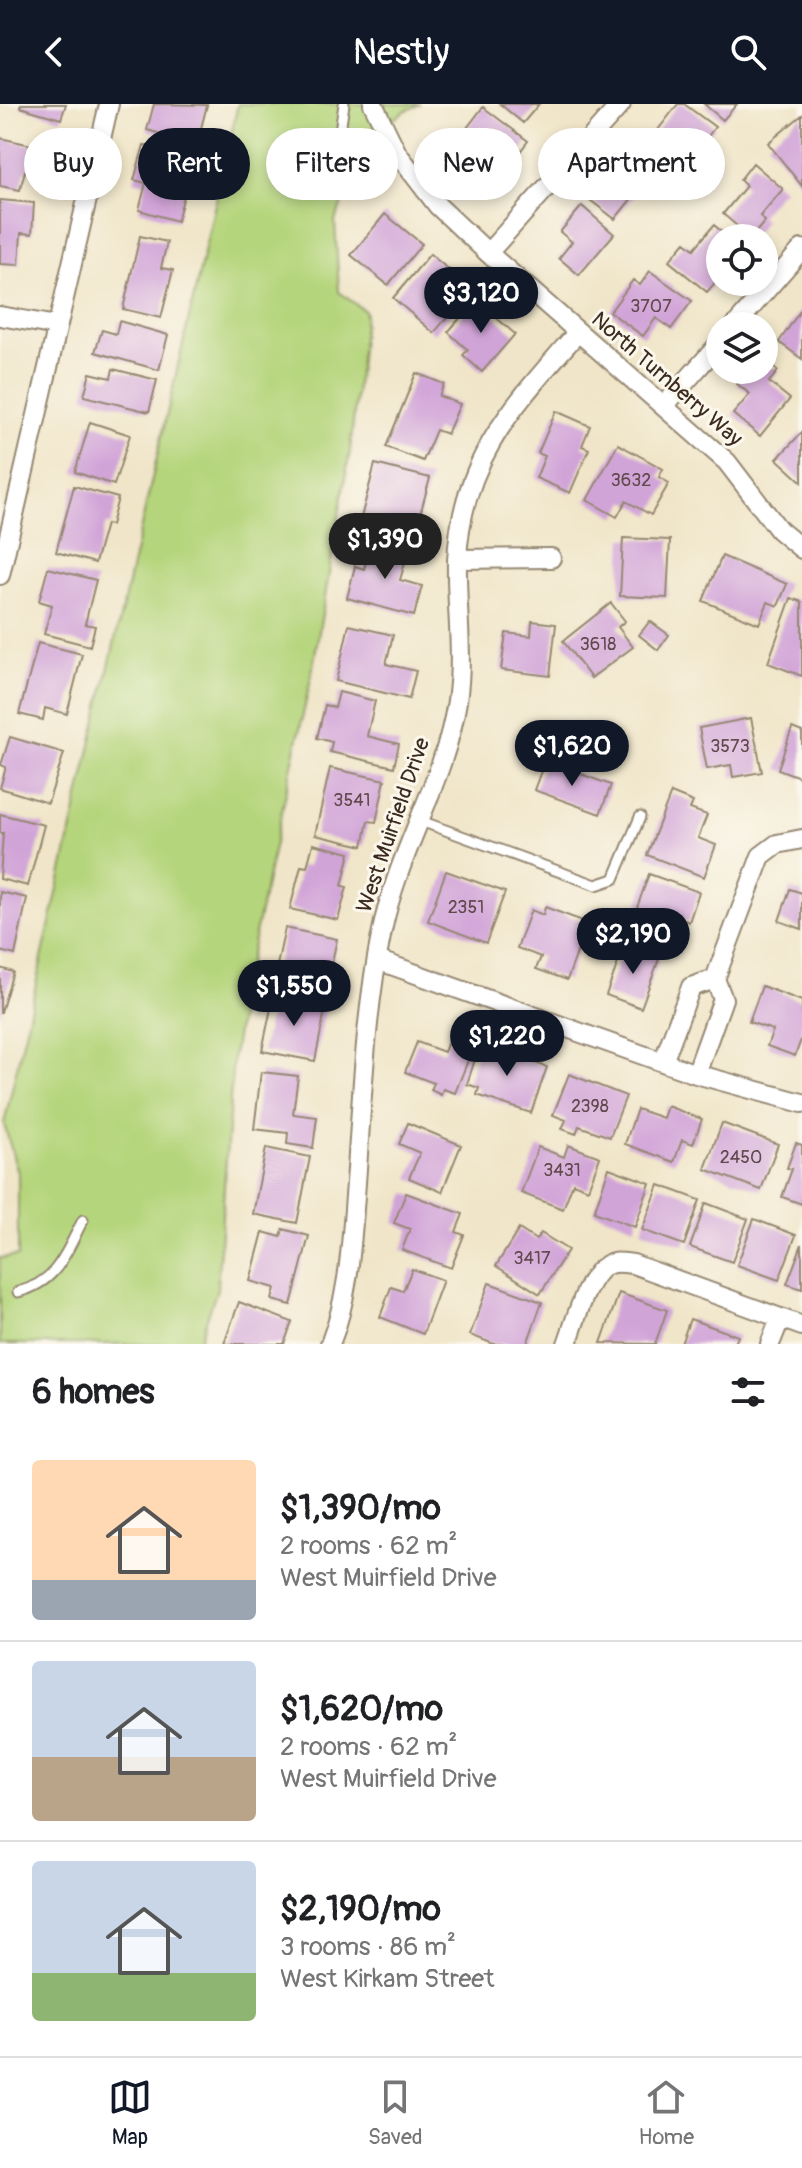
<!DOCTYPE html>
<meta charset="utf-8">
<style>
:root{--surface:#fff;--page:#f6f6f6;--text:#202124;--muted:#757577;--line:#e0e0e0;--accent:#111827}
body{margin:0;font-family:Pangolin,sans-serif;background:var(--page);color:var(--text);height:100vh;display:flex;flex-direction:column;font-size:30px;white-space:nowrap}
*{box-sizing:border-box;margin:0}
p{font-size:26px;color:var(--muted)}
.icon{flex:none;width:44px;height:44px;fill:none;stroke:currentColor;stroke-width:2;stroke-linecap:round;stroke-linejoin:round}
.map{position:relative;height:1240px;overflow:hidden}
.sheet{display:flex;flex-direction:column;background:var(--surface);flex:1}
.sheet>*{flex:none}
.guide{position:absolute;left:24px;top:24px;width:754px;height:72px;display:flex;gap:16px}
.tools{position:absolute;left:706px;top:120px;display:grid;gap:16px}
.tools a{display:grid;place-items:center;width:72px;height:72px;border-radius:50%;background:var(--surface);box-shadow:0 4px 12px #0003;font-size:40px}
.price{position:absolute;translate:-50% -68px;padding:0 18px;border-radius:28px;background:var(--accent);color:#fff;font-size:26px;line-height:52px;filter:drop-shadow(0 2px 4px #0008)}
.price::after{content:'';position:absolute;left:50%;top:48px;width:24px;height:18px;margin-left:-12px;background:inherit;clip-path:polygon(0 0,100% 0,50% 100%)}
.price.selected{background:#222;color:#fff}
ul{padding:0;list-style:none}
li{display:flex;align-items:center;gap:24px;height:200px;padding:0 32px}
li+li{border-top:2px solid var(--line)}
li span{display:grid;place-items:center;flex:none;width:224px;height:160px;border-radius:8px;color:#555}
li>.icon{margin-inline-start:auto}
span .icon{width:96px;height:96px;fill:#fffc;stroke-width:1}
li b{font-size:34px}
h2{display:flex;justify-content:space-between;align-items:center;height:96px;padding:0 32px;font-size:34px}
.tag{padding:0 28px;border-radius:36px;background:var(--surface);box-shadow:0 4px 12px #0003;font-size:28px;line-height:72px}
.tag.selected{background:var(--accent);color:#fff}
header{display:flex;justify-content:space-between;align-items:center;height:104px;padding:0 32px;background:var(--accent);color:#fff;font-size:36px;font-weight:600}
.menu{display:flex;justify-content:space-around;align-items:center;height:112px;border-top:2px solid var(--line);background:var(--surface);font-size:22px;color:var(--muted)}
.menu a{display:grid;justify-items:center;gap:4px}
.menu .selected{color:var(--accent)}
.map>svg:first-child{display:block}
.green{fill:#b5d57c;stroke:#78804d;stroke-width:2}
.building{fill:#d1a4d8}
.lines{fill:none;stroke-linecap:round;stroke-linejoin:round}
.service-casing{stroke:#968873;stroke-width:13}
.minor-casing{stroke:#968873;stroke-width:22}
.service{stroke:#fff;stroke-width:9}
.minor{stroke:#fff;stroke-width:18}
.labels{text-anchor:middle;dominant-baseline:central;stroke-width:6;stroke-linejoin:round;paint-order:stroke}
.number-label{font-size:18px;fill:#60484c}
.street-label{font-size:22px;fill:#3b2a1e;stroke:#fbf7ec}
</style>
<header><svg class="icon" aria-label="back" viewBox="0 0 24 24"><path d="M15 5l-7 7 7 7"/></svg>Nestly<svg class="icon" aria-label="search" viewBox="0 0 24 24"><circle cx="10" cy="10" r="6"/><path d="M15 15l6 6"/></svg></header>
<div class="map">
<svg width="802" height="1240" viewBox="0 0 802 1240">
<rect width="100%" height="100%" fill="#fbf7ec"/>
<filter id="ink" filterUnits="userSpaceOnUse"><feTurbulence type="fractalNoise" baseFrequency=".0125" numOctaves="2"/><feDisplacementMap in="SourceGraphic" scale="16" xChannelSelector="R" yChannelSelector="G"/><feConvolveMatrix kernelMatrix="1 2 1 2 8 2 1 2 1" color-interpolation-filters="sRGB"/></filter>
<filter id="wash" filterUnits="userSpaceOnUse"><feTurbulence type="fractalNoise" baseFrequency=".006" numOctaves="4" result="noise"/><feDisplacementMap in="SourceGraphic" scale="32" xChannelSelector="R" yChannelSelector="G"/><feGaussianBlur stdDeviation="1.8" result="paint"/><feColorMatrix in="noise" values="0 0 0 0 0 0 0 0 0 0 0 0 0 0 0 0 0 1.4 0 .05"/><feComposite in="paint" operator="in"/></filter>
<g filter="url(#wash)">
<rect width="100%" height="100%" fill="#f0e5c8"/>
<path class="green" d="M 238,0 L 420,0 L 403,8 L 368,36 L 335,117 L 339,188 L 365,207 L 350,347 L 311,574 L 245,876 L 233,953 L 217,1185 L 198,1240 L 0,1240 L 0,1154 L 18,1152 L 18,1069 L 4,1020 Z"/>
<g id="blocks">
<path class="building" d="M 21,0 L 66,0 L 61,15 L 20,3 Z
M 154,0 L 207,1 L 197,40 L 147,26 Z
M 500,0 L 539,0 L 523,19 Z
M 678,0 L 684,0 L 715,23 L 679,70 L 644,44 Z
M 704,0 L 737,0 L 723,16 Z
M 483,3 L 528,37 L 509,62 L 495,51 L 482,68 L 451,45 Z
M 802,11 L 802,82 L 768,39 Z
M 0,34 L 54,46 L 47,72 L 25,67 L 20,86 L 0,82 Z
M 144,41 L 194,55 L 177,117 L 139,106 L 146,79 L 134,76 Z
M 627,49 L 664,77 L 652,92 L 641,83 L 615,115 L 590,96 Z
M 753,59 L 783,85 L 760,112 L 765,117 L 751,134 L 723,110 L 746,82 L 740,76 Z
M 0,96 L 34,99 L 32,130 L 21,129 L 19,161 L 0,160 Z
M 582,102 L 614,130 L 579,171 L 559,154 L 572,138 L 560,128 Z
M 385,110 L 422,140 L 388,181 L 351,151 Z
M 714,121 L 729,134 L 720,134 L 720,173 L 707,188 L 669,157 L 685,138 L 694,145 Z
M 140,132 L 167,138 L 161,164 L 173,166 L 161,214 L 123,205 Z
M 430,150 L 454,170 L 449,177 L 466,191 L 434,229 L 393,194 Z
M 650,167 L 692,197 L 671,225 L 656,214 L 643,232 L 610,208 L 633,176 L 640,181 Z
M 476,196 L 515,230 L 482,268 L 463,251 L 468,246 L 448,228 Z
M 802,204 L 802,255 L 779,238 Z
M 119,217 L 168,231 L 159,266 L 95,248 L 102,226 L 116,230 Z
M 764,256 L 778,267 L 769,278 L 790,295 L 760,332 L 733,310 L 750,290 L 737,280 L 748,266 L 764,266 Z
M 113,265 L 157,276 L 149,308 L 84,292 L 90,269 L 111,274 Z
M 416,269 L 444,280 L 439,292 L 460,300 L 447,330 L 436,326 L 423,357 L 386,343 Z
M 556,307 L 590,322 L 582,342 L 589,345 L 570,389 L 536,374 L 545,352 L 538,349 Z
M 90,318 L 130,331 L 114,381 L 75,368 Z
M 802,328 L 802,378 L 777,355 Z
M 618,340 L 663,365 L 659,373 L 669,379 L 651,411 L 626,397 L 617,413 L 587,396 Z
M 375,360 L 430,374 L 412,440 L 358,425 Z
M 74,382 L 118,394 L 111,421 L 106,420 L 95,459 L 56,448 Z
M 623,434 L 670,436 L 667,494 L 620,492 Z
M 371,438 L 408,448 L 400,476 L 422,482 L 414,512 L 347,494 L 355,462 L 364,465 Z
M 722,452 L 787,480 L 778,502 L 768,498 L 759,520 L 703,497 Z
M 48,464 L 96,476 L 85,520 L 95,522 L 90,542 L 44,530 L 52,501 L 39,497 Z
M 791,494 L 802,498 L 802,572 L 768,559 Z
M 611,499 L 625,517 L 618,523 L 633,543 L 591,574 L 563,537 Z
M 532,517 L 556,520 L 550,572 L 501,566 L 506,529 L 531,532 Z
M 650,517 L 669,531 L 658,546 L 639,531 Z
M 349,521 L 393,531 L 386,560 L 416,567 L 409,595 L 336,577 Z
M 38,539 L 82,550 L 67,610 L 45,604 L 43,616 L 19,610 Z
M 339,588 L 375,597 L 367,632 L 399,640 L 394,663 L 330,648 L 332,638 L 317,634 L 325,601 L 335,604 Z
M 751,614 L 762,668 L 733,673 L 731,661 L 707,665 L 699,624 Z
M 792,624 L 802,628 L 802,674 L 778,665 Z
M 10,633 L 64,649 L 48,699 L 0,684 L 6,663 L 1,661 Z
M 545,657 L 611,681 L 600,710 L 534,686 Z
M 330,664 L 385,676 L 376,718 L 368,717 L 363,742 L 315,731 Z
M 671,689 L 693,698 L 690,705 L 707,711 L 698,734 L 716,741 L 704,773 L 647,751 Z
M 0,710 L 44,721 L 28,782 L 0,775 L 3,729 L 0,729 Z
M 313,740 L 350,749 L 342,782 L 347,783 L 338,816 L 290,805 L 301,762 L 307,763 Z
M 446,767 L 505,788 L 486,839 L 428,817 Z
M 649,770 L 699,788 L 689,818 L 669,810 L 659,837 L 629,826 Z
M 790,785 L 802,789 L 802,825 L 779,817 Z
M 0,788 L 27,794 L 15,851 L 0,847 Z
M 545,803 L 588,819 L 567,876 L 536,865 L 541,853 L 517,844 L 531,806 L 543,811 Z
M 285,824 L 337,835 L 327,881 L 314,878 L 312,888 L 273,880 Z
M 625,840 L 660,852 L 641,904 L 606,891 Z
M 0,864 L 13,868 L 1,908 L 0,908 Z
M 762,882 L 802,897 L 802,933 L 795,952 L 767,942 L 773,926 L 749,918 Z
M 274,890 L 326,901 L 315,957 L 262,947 Z
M 452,927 L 476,936 L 455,989 L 443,985 L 441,991 L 431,986 L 434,979 L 405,968 L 417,938 L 444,948 Z
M 480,940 L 547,963 L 531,1009 L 477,991 L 479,984 L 467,980 Z
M 261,968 L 298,972 L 293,1010 L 317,1013 L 313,1044 L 287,1040 L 288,1029 L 254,1025 Z
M 569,970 L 626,992 L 610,1033 L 579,1022 L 576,1030 L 562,1025 L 566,1016 L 553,1011 Z
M 667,1002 L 702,1015 L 693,1040 L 682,1036 L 674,1058 L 625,1040 L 637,1005 L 663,1014 Z
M 408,1019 L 461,1041 L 442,1088 L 409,1074 L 420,1049 L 399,1040 Z
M 722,1019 L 778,1040 L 761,1086 L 705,1065 Z
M 796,1039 L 802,1041 L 802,1100 L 782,1093 L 792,1065 L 787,1064 Z
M 568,1041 L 600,1053 L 588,1085 L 573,1079 L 563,1105 L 521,1089 L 538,1043 L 564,1053 Z
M 266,1044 L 310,1053 L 297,1119 L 253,1110 Z
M 609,1064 L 650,1079 L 635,1123 L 594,1108 Z
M 659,1081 L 700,1096 L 684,1141 L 642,1126 Z
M 406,1089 L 463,1110 L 456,1128 L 464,1131 L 451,1164 L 402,1146 L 410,1125 L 394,1119 Z
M 706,1099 L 748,1115 L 732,1158 L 690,1143 Z
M 754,1115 L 796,1131 L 779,1176 L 737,1161 Z
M 283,1125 L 309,1132 L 291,1201 L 272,1196 L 275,1184 L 250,1177 L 263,1128 L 281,1133 Z
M 519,1125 L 536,1136 L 541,1129 L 568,1146 L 540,1190 L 496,1162 Z
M 802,1140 L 802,1185 L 787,1180 Z
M 412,1165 L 443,1176 L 423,1230 L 380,1213 L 391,1183 L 403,1187 Z
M 489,1179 L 542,1198 L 527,1240 L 494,1240 L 470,1231 Z
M 619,1189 L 667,1206 L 655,1240 L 601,1239 Z
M 239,1198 L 292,1218 L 284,1240 L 224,1240 Z
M 690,1215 L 738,1232 L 735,1240 L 681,1240 Z"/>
</g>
</g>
<g filter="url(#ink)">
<use href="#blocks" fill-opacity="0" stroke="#968873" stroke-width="2"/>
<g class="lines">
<g class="service-casing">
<path id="service" d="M 325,74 L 331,49 L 339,34 L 344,0
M 418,716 L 596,781 L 614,775 L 640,713
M 18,1188 C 58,1178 66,1148 83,1116"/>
</g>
<g class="minor-casing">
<path id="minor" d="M 373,0 L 397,49 L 438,102 L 488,149 L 727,358 L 779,426 L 802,445
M 488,149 L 621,0
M 0,212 L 57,222
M 735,222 L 802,145
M 664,302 L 720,239
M 457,455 L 551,454
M 0,471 L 109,0
M 377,856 L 696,970 L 802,999
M 715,875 L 761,752 L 777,740 L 802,735
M 663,958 L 691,883 L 715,875 L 723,895 L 696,970
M 330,1240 C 349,1192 351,1143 355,1092 C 362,1004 364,913 382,827 C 398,747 445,677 457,597 C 464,550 456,504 457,458 C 460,356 515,300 578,228
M 567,1240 C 575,1219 587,1170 607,1161 C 615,1157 624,1159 633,1160 L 802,1222
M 770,1240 L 780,1215"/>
</g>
<use href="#service" class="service"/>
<use href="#minor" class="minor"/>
</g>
</g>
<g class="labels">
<g class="number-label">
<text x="651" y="202">3707</text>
<text x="631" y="376">3632</text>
<text x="598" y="540">3618</text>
<text x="730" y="642">3573</text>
<text x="352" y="696">3541</text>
<text x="466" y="803">2351</text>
<text x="590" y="1002">2398</text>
<text x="741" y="1053">2450</text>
<text x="562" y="1066">3431</text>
<text x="532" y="1154">3417</text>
</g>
<g class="street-label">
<text transform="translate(667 275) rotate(41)">North Turnberry Way</text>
<text transform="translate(393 721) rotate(-71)">West Muirfield Drive</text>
</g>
</g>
</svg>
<div class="tools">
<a><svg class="icon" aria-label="locate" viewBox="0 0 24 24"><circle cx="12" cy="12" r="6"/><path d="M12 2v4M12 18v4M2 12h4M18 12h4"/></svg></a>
<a><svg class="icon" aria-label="layers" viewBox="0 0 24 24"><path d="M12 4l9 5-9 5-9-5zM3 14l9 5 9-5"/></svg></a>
</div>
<b class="price" style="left:481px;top:231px">$3,120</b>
<b class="price selected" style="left:385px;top:477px">$1,390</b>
<b class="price" style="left:572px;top:684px">$1,620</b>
<b class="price" style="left:633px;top:872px">$2,190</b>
<b class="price" style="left:294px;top:924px">$1,550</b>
<b class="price" style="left:507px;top:974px">$1,220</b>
<div class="guide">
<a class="tag">Buy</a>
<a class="tag selected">Rent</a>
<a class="tag">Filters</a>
<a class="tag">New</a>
<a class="tag">Apartment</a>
</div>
</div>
<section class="sheet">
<h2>6 homes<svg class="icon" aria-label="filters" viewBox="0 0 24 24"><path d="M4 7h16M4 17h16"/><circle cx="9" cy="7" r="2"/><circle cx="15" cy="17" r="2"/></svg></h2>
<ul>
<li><span style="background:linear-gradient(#ffd9b3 75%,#9aa5b1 0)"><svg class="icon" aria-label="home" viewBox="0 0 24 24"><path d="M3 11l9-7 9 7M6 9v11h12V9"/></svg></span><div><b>$1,390/mo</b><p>2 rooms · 62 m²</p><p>West Muirfield Drive</p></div></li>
<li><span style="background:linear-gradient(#c9d6e8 60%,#b9a48a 0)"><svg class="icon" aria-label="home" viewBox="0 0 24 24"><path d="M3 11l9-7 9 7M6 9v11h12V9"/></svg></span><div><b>$1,620/mo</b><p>2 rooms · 62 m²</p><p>West Muirfield Drive</p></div></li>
<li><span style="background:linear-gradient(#c9d6e8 70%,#8fb573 0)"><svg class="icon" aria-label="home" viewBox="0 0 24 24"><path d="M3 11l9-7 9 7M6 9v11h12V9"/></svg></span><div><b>$2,190/mo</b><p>3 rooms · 86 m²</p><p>West Kirkam Street</p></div></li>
</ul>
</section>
<nav class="menu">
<a class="selected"><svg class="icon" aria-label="map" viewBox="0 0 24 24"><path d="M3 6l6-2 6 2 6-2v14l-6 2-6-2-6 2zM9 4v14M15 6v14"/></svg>Map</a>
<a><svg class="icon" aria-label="saved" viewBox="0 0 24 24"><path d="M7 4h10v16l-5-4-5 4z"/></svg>Saved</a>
<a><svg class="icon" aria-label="home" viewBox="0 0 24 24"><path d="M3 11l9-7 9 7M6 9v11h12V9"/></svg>Home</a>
</nav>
